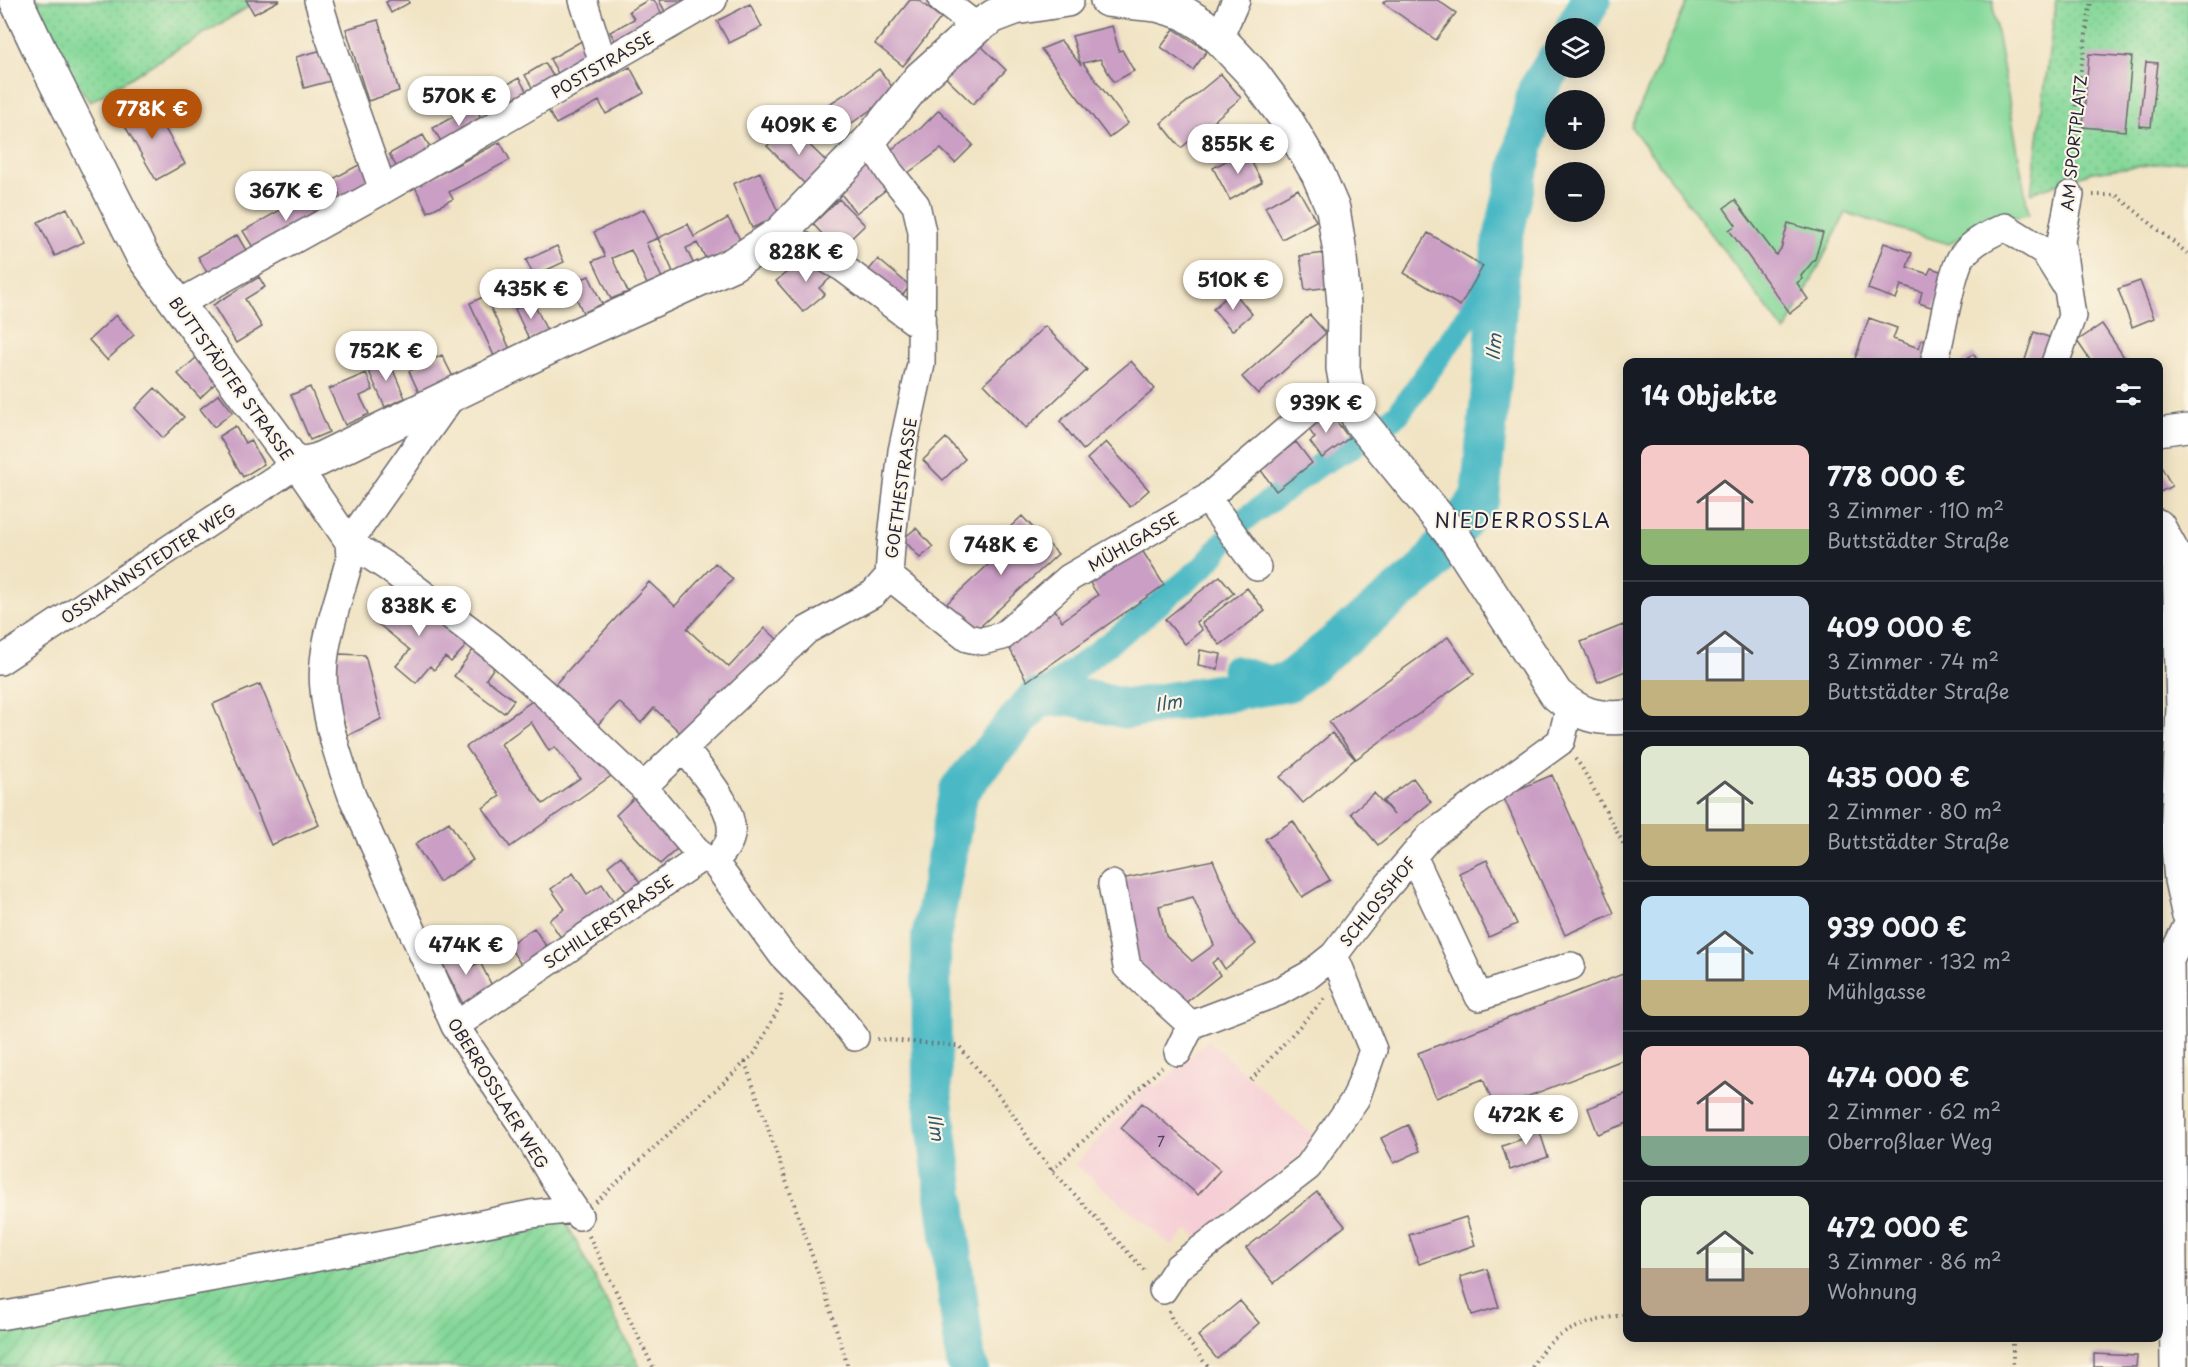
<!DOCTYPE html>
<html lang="de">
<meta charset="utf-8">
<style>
:root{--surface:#171b24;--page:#242831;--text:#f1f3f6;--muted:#9ea1a6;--line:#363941;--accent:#b45309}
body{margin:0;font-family:"Playpen Sans",sans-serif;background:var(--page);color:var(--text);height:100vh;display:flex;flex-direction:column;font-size:22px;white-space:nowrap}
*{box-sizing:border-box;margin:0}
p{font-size:20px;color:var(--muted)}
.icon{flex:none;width:33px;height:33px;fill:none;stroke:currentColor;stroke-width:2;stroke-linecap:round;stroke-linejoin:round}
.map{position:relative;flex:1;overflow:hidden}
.details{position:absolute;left:1623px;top:358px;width:540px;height:984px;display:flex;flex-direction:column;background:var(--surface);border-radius:12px;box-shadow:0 3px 15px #0003}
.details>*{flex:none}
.controls{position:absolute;left:1545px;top:18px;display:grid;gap:12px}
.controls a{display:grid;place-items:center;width:60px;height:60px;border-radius:50%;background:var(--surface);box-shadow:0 3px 15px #0003;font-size:30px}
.price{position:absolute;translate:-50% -51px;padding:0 14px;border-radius:21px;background:#fff;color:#222;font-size:20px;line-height:39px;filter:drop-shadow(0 2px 3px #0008)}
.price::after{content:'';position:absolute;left:50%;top:36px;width:18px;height:14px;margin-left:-9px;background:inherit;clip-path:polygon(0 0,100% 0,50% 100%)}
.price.current{background:var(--accent);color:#fff}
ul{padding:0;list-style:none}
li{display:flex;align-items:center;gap:18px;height:150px;padding:0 18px}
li+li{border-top:2px solid var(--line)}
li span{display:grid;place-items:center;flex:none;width:168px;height:120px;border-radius:12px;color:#555}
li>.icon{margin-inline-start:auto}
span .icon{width:72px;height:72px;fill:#fffc;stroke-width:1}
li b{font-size:26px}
h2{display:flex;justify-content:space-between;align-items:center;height:72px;padding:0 18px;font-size:26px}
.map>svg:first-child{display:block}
.built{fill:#f6cfd6}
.grass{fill:url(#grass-dots);stroke:#547d6a;stroke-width:1.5}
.park{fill:#85d899;stroke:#547d6a;stroke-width:1.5}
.garden{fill:url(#garden-furrows);stroke:#547d6a;stroke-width:1.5}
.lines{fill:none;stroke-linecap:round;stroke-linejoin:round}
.canal{stroke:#4bb9c5;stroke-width:24}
.river{stroke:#4bb9c5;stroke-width:40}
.building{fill:#cb9fc5;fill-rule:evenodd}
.minor-casing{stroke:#6a666b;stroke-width:30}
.major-casing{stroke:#6a666b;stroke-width:36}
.path{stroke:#6a666b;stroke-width:4;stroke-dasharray:1.5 4.5;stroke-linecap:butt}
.minor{stroke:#fff;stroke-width:27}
.major{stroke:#fff;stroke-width:33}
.labels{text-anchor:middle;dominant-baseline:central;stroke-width:4.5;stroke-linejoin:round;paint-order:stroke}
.number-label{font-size:14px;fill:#4c415e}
.street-label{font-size:16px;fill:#22223b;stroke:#fcf5e5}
.water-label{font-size:18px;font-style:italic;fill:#30576b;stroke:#fcf5e5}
.quarter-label{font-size:20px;letter-spacing:1.5px;fill:#22223b;stroke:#fcf5e5}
</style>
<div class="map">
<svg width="2188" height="1367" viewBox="0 0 2188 1367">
<defs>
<pattern id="grass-dots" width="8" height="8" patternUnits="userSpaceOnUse" patternTransform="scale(1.5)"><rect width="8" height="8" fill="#85d899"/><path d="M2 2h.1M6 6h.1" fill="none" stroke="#73b985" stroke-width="1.8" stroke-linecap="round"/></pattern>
<pattern id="garden-furrows" width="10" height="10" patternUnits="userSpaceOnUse" patternTransform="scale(1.5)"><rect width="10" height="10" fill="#85d899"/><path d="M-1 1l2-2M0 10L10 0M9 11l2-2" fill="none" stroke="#73b985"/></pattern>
</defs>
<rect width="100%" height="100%" fill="#fcf5e5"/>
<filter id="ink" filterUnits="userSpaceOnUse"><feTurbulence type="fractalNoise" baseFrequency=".0167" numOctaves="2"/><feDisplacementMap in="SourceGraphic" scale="12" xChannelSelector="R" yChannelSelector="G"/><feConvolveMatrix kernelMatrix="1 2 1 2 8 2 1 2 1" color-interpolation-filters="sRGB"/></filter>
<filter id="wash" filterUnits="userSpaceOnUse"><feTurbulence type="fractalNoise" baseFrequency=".008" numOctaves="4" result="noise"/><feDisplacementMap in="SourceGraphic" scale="24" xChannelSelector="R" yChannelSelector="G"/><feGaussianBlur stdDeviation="1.35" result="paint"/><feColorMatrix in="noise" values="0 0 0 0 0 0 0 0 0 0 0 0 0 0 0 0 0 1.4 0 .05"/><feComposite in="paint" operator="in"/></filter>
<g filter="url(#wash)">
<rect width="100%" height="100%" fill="#f1e4c5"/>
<path class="built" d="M 1208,1040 L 1314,1136 L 1313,1147 L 1198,1238 L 1188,1229 L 1172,1246 L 1075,1165 L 1149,1083 L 1156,1089 Z"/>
<path class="grass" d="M 30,0 L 260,0 L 90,102 L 52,49 Z
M 2056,0 L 2188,0 L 2188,160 L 2092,172 L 2031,193 Z"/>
<path class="park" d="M 1688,0 L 1994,0 L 1994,15 L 2029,215 L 1993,221 L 1949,244 L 1846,213 L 1785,332 L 1631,127 Z"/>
<path class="garden" d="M 564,1218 L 640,1367 L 0,1367 L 0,1324 Z"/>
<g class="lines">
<path class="canal" d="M 1233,667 L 1288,682
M 1037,698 L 1138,621 L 1204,566 L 1241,522 L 1319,465 L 1350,448 L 1398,414 L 1468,316 L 1501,247"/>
<path class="river" d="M 1575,28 L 1591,0
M 969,1367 L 966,1362 L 932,1092 L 931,938 L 959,790 L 1037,698 L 1071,696 L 1127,709 L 1288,682 L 1426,570 L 1480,498 L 1493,368 L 1501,247 L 1537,91 L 1556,61"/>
</g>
<g id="blocks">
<path class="building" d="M 246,0 L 280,0 L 254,14 Z
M 390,0 L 408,0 L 409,3 L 391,13 L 386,2 Z
M 648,0 L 654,0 L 667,23 L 620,49 L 610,32 L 634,19 L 629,11 Z
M 659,0 L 703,0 L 670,21 Z
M 910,0 L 918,0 L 941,18 L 903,66 L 875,44 Z
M 1386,0 L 1437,0 L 1456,13 L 1436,40 L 1383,3 Z
M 750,4 L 762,27 L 729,43 L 717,21 Z
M 378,20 L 399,91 L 368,101 L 346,29 Z
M 1112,26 L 1119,51 L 1122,50 L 1134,71 L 1114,82 L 1100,59 L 1083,63 L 1128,123 L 1109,138 L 1041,49 L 1061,41 L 1081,65 L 1072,36 Z
M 1174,29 L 1207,51 L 1193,70 L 1161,47 Z
M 585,39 L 598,62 L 563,82 L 550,59 Z
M 976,41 L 1006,70 L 973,104 L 943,75 Z
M 326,49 L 334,80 L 304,88 L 296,57 Z
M 2089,54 L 2132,57 L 2125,131 L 2083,127 Z
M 2146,62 L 2158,63 L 2151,127 L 2139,126 Z
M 545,63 L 558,84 L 537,96 L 525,75 Z
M 630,67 L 644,93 L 606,114 L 599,101 L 556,124 L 548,110 Z
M 879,69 L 896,92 L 829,139 L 813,114 L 850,91 Z
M 1221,74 L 1241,98 L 1181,148 L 1161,123 Z
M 519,78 L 531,100 L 496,119 L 484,97 Z
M 137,98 L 146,114 L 154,109 L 185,164 L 156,180 L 125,126 L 132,122 L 123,106 Z
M 474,105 L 485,125 L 445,148 L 433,128 Z
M 939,110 L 973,145 L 955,163 L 941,149 L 905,175 L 888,152 L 921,128 Z
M 789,125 L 831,166 L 809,188 L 767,146 Z
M 423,135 L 434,154 L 400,173 L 389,154 Z
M 500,142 L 510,160 L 449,192 L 453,199 L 428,212 L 415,187 Z
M 1245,150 L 1262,182 L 1230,200 L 1213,168 Z
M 366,161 L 379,184 L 345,204 L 331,180 Z
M 874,162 L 892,185 L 856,213 L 838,190 Z
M 760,172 L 780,216 L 752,228 L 733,184 Z
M 1298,189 L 1316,221 L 1282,239 L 1265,207 Z
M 316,190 L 329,213 L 257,254 L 243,231 Z
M 839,199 L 865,225 L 838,251 L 813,224 Z
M 1735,200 L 1776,255 L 1781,249 L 1788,223 L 1823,233 L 1815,259 L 1801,276 L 1802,279 L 1797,283 L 1808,299 L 1790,313 L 1729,230 L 1736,225 L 1724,208 Z
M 67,208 L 84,242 L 55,256 L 38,222 Z
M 644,209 L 658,238 L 646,243 L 662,278 L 647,284 L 631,250 L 612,258 L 628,292 L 611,299 L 593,261 L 605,256 L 594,232 Z
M 728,218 L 742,243 L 708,262 L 697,243 L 686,248 L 694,265 L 674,274 L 658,238 L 688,224 L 694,237 Z
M 1428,233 L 1483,266 L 1460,306 L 1404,273 Z
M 237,235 L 250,257 L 211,279 L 198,257 Z
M 1884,243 L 1912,253 L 1907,267 L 1928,274 L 1931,268 L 1946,273 L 1934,308 L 1919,303 L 1922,292 L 1901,285 L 1896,299 L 1868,289 Z
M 557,246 L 564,262 L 534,276 L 526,260 Z
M 1326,253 L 1331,287 L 1305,290 L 1300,256 Z
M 816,255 L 833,276 L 819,288 L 825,294 L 803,312 L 776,281 L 798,263 L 802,267 Z
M 878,259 L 910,286 L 901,297 L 869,270 Z
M 589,276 L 602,304 L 583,313 L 570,284 Z
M 259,277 L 265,287 L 245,299 L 262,327 L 236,343 L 213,305 Z
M 2140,281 L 2154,318 L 2132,327 L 2118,289 Z
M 1233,291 L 1252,314 L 1232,331 L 1213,309 Z
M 485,296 L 511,351 L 495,358 L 470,303 Z
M 533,301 L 547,331 L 529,339 L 515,309 Z
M 116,315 L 134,335 L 107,360 L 89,340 Z
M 1310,315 L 1326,333 L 1258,394 L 1242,377 Z
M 1869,318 L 1897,328 L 1893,339 L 1919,348 L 1922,339 L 1933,343 L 1926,363 L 1894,363 L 1886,360 L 1885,363 L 1866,363 L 1855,359 Z
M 2102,324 L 2128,363 L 2092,363 L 2077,341 Z
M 1045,326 L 1087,370 L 1026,428 L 984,384 Z
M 2034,332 L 2057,340 L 2050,363 L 2024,363 Z
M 1973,354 L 1980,363 L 1960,363 Z
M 442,355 L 454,379 L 420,395 L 409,371 Z
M 197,357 L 219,380 L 200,398 L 178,374 Z
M 388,358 L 405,398 L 385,407 L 367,367 Z
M 1131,361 L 1155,389 L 1083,450 L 1060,421 Z
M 366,373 L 373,390 L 360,396 L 369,414 L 345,425 L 329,389 Z
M 310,387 L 329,432 L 310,440 L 291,395 Z
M 155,388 L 184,417 L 163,438 L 135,408 Z
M 219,394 L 233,412 L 214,427 L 200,409 Z
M 1328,410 L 1349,438 L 1322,458 L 1310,442 L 1315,438 L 1306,425 Z
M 235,426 L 245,443 L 250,440 L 264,464 L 243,477 L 219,436 Z
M 946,438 L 965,459 L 943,480 L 923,460 Z
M 1106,442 L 1149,490 L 1130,507 L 1087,459 Z
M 1296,442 L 1312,463 L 1276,491 L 1260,469 Z
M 2158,461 L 2172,486 L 2158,493 Z
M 1022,516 L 1058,554 L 969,637 L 942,608 L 990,563 L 981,554 Z
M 916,528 L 933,547 L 920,558 L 903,539 Z
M 1140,547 L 1164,585 L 1027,681 L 1006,642 L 1054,608 L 1062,621 L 1098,595 L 1090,583 Z
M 715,563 L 733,579 L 687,629 L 729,667 L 765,628 L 777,639 L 686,738 L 654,708 L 641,723 L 619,702 L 590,733 L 547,693 L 649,582 L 675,606 Z
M 1220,576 L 1234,593 L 1196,622 L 1202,630 L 1185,644 L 1165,619 Z
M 1247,588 L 1265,611 L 1220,645 L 1202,623 Z
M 401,592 L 466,646 L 451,662 L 445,657 L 434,670 L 430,666 L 416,683 L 396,666 L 410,650 L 376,622 Z
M 1623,625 L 1628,636 L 1628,670 L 1598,682 L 1581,642 Z
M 1448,637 L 1474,674 L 1356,759 L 1329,722 Z
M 473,650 L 495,666 L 486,679 L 514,700 L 504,713 L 454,676 Z
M 1200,650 L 1221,654 L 1218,669 L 1198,665 Z
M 338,654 L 365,655 L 381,719 L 347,736 L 337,694 Z
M 260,684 L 319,825 L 271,845 L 213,704 Z
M 541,695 L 614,774 L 510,847 L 483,808 L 500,796 L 466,747 ZM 531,722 L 549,751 L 555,747 L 580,778 L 543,804 L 501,744 Z
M 1332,733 L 1355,759 L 1303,803 L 1280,777 Z
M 1552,775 L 1614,913 L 1565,935 L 1503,796 Z
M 1413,778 L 1431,802 L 1378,845 L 1351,813 L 1374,793 L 1394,815 L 1383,801 Z
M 635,797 L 679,847 L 660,864 L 616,815 Z
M 1293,821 L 1330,880 L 1302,897 L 1265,839 Z
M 449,822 L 473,860 L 439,882 L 415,844 Z
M 621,856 L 647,892 L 633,901 L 608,866 Z
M 1213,860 L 1240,924 L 1256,944 L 1225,969 L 1218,958 L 1212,963 L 1220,975 L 1184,1004 L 1137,960 L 1121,879 ZM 1193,897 L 1214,945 L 1192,961 L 1166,936 L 1159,906 Z
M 1487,860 L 1517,924 L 1489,937 L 1459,873 Z
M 573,873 L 587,894 L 602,884 L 619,909 L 566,945 L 549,920 L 565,909 L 551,889 Z
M 534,928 L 552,955 L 526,972 L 508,945 Z
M 458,942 L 471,967 L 480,962 L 495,992 L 465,1008 L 437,953 Z
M 1628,972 L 1628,1058 L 1495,1109 L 1483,1079 L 1436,1098 L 1418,1053 Z
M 1628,1093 L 1628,1123 L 1598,1134 L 1588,1108 Z
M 1142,1103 L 1220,1170 L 1198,1195 L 1121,1128 Z
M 1535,1117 L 1548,1157 L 1510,1170 L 1502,1146 L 1522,1139 L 1516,1123 Z
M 1408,1125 L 1420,1151 L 1394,1163 L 1381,1138 Z
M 1317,1192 L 1345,1226 L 1274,1283 L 1246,1248 Z
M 1466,1217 L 1475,1245 L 1419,1264 L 1409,1235 Z
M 1487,1269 L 1499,1307 L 1472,1315 L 1460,1277 Z
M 1240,1301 L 1259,1323 L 1217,1359 L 1198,1336 Z
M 2094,1354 L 2137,1356 L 2136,1367 L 2094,1367 Z"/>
</g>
</g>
<g filter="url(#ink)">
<use href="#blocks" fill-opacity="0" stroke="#6a666b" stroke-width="1.5"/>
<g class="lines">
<g class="minor-casing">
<path id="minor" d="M 318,0 L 329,36 L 383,190
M 583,0 L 603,63
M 942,0 L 977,27
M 1219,38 L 1236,0
M 780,233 L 843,268 L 922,327
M 178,304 L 383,190 L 713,0
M 1934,363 C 1941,341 1951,268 1963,255 C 1974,241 1990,234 2005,227 L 2044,251 L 2066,286
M 2055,363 L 2072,316 L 2061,241 L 2070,195
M 452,396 L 349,542 L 390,569 L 492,647 L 555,703 L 643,787 L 702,857 L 714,862 L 783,956 L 831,1006 L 855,1037
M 2158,432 L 2188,428
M 1207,498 L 1257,567
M 889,576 L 967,638 L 982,641 L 1003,636 L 1069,578 L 1207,498 L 1308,412 L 1347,391
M 0,661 L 296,465 L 349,542 L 350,558 C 340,598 319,648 324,689 C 327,725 340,762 352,796 L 455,1026 L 522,1125 L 553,1178 L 579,1216
M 684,748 C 700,771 739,810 730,839 C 728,847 719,856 714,862
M 643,787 L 807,630 L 873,594 L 889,576 L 891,546 L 902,451 L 921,364 L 922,232 L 916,205 L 890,173 L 870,140
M 1413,856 L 1479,997 L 1571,966
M 1112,884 L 1127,967 L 1191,1025 L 1278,992 L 1309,975 L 1334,955 L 1379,896 L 1430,836 L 1561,741 L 1570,706
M 455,1026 L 702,857
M 1178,1052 L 1191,1025
M 1163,1290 L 1178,1267 L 1308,1167 L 1356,1098 L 1373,1050 L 1334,955
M 0,1316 L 270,1267 L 531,1214 L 574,1209
M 2174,1367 L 2170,960 L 2188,924"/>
</g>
<g class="major-casing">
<path id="major" d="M 16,0 L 41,53 L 142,255 L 296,465 L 318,460 L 565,340 L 733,264 L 780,233 L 870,140 L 920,78 L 977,27 L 994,16 L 1015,8 L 1067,0
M 1107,0 L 1157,5 L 1184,13 L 1203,25 L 1219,38 L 1253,74 L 1284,116 L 1318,174 L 1333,209 L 1339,246 L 1344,304 L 1343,368 L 1347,391 L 1359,420 L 1455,538 L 1556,694 C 1580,715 1596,720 1628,717
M 2158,526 L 2179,564 L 2183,708 L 2177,836 L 2181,880 L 2188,912"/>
</g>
<path class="path" d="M 2070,172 L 2071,138 L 2091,0
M 2093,195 L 2116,195 L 2188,254
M 1575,759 L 1581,766 L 1628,852
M 877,1039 L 959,1046 L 1011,1111 L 1035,1149 L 1052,1170 L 1146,1272
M 745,1062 L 826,1296 L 848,1367
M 1251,1080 L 1327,996
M 1052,1170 L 1162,1067
M 596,1202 L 755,1053 L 781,1004 L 782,991
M 589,1236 L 653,1367
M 1169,1311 L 1172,1320 L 1208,1367
M 2013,1338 L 2013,1367
M 1532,1367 C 1551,1329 1589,1321 1628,1314"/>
<use href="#minor" class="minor"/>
<use href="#major" class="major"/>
</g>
</g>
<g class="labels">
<g class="number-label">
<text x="1161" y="1141">7</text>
</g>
<g class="street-label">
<text transform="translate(602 64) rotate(-30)">POSTSTRASSE</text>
<text transform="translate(2073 143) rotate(-84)">AM SPORTPLATZ</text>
<text transform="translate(232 378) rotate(54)">BUTTSTÄDTER STRASSE</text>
<text transform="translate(900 488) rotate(-82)">GOETHESTRASSE</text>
<text transform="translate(1133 541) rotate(-30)">MÜHLGASSE</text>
<text transform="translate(148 563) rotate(-33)">OSSMANNSTEDTER WEG</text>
<text transform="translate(1377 901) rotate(-51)">SCHLOSSHOF</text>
<text transform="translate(608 921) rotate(-34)">SCHILLERSTRASSE</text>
<text transform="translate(499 1093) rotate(58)">OBERROSSLAER WEG</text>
</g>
<g class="water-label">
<text transform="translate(1493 347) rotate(-85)">Ilm</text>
<text transform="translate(1168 702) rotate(-10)">Ilm</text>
<text transform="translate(937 1127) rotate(82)">Ilm</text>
</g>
<g class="quarter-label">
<text x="1523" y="520">NIEDERROSSLA</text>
</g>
</g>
</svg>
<div class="controls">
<a><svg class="icon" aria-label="layers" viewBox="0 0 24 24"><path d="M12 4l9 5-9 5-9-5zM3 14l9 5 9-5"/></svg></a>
<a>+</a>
<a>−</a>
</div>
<b class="price" style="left:459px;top:127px">570K €</b>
<b class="price current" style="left:152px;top:140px">778K €</b>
<b class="price" style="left:799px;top:156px">409K €</b>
<b class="price" style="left:1238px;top:175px">855K €</b>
<b class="price" style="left:286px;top:222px">367K €</b>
<b class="price" style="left:806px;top:283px">828K €</b>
<b class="price" style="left:1233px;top:311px">510K €</b>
<b class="price" style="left:531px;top:320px">435K €</b>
<b class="price" style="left:386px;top:382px">752K €</b>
<b class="price" style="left:1326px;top:434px">939K €</b>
<b class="price" style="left:1001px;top:576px">748K €</b>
<b class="price" style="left:419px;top:637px">838K €</b>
<b class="price" style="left:466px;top:976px">474K €</b>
<b class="price" style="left:1526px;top:1146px">472K €</b>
<section class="details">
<h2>14 Objekte<svg class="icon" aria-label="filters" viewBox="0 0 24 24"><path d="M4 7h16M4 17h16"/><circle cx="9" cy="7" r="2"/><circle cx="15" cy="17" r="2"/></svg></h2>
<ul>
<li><span style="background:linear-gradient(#f6c9c9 70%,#8fb573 0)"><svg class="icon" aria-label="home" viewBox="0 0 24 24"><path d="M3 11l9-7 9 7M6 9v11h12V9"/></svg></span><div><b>778 000 €</b><p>3 Zimmer · 110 m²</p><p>Buttstädter Straße</p></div></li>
<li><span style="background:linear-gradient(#c9d6e8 70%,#c2b280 0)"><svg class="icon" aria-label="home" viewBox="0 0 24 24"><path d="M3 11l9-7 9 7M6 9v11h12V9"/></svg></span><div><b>409 000 €</b><p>3 Zimmer · 74 m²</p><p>Buttstädter Straße</p></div></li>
<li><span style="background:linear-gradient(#dfe7d0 65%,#c2b280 0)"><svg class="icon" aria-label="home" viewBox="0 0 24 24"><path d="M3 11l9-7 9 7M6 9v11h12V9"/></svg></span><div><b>435 000 €</b><p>2 Zimmer · 80 m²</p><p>Buttstädter Straße</p></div></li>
<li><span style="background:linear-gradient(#bfe0f5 70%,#c2b280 0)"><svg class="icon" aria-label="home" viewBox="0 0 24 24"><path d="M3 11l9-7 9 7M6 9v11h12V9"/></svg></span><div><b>939 000 €</b><p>4 Zimmer · 132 m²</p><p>Mühlgasse</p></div></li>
<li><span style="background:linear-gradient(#f6c9c9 75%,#7fa58c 0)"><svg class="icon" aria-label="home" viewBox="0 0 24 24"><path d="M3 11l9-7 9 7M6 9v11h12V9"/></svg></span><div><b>474 000 €</b><p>2 Zimmer · 62 m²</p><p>Oberroßlaer Weg</p></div></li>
<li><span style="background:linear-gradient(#dfe7d0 60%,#b9a48a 0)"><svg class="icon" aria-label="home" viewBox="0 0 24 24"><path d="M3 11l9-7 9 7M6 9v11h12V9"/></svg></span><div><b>472 000 €</b><p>3 Zimmer · 86 m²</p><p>Wohnung</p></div></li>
</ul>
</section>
</div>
